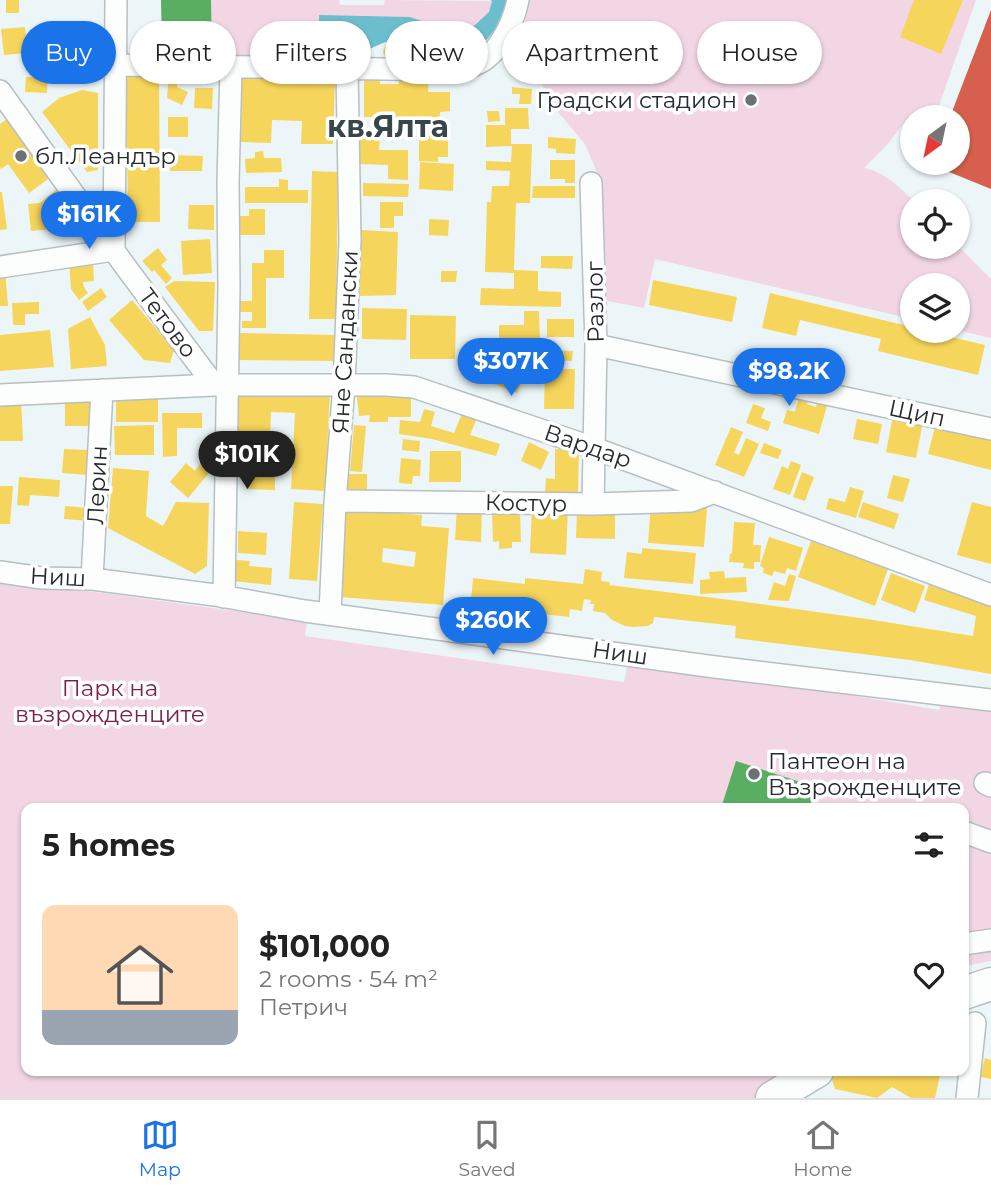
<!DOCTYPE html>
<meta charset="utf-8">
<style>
:root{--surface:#fff;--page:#f2f2f2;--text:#222;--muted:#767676;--line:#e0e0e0;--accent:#1a73e8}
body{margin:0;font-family:Montserrat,sans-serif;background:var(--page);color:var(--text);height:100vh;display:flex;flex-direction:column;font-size:26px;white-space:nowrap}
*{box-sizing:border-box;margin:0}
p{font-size:23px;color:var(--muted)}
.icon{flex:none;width:38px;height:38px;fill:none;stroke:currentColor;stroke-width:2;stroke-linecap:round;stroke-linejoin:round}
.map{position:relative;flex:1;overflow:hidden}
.sheet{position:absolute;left:21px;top:803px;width:948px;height:273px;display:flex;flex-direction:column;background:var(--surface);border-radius:14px;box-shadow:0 2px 5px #0004}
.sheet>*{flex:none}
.guide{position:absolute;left:21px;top:21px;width:950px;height:63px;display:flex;gap:14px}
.needle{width:46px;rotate:213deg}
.tools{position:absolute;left:900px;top:105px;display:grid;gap:14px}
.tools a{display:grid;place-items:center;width:70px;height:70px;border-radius:50%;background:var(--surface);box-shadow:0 2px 5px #0004;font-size:35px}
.price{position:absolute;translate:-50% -60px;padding:0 16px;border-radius:24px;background:var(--accent);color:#fff;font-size:23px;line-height:46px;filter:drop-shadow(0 2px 4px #0008)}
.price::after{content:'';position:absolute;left:50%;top:42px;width:21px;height:16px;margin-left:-10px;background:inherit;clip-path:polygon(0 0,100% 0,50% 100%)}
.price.selected{background:#222;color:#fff}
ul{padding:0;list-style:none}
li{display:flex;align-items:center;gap:21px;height:175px;padding:0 21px}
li+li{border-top:2px solid var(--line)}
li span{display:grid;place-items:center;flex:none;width:196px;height:140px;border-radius:14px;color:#555}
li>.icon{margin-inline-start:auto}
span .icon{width:84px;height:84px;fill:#fffc;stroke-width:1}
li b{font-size:30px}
h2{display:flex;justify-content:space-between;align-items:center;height:84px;padding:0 21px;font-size:30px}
.chip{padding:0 24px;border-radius:32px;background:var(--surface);box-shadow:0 2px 5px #0004;font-size:24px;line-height:63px}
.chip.selected{background:var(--accent);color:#fff}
.menu{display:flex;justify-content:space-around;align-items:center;height:98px;border-top:2px solid var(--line);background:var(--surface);font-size:19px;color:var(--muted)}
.menu a{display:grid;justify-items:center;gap:4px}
.menu .selected{color:var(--accent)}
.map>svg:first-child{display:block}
.green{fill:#f2d6e3}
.water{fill:#6cbecf}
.homes{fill:#f6d55c;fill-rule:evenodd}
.shops{fill:#d6604d}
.public{fill:#5aae61}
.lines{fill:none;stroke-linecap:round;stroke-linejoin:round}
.street-casing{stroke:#b7bfc1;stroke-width:24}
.primary-casing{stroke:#b7bfc1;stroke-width:35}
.street{stroke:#fcfefe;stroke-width:21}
.primary{stroke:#fcfefe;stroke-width:32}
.poi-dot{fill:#6a7274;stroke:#fff;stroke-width:2.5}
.labels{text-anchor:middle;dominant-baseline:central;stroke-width:7;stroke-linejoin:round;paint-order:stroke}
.poi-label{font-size:23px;fill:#242b2d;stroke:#fff;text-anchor:start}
.street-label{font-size:23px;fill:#242b2d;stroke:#fff}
.park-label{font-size:23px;fill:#7c1f4d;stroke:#fff}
.district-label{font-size:30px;font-weight:bold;fill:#37464a;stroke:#fff}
</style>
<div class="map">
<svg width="991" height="1098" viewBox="0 0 991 1098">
<rect width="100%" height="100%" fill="#ecf6f8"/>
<path class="green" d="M 211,0 L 339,0 L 340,5 L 384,5 L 385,0 L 492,1 L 489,12 L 475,25 L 460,31 L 442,28 L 409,17 L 320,16 L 320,58 L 205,57 L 199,50 L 212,49 Z
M 527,0 L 976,0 L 935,117 L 912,117 L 912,154 C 902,145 904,134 904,123 L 886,146 L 864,168 C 885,172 899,187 914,201 L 912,201 L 912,247 L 957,247 L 957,245 L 991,279 L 991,338 L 957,330 L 957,285 L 912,285 L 912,319 L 655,259 L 644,308 L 607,301 L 602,184 L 585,144 L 548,100 L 524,36 Z
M 0,579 L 307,621 L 305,636 L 624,682 L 629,658 L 939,710 L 943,698 L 991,708 L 991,961 L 964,966 L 964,808 L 26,808 L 26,1071 L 807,1071 L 764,1098 L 0,1098 Z"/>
<path class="water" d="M 490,0 L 509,0 C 497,31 485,52 449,56 C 444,56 438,58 433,57 C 418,54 410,39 394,40 C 384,41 364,52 353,56 C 343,58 330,57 320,58 L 319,15 L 410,17 L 442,28 L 460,31 L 475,25 L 489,12 L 492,1 Z"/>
<path class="homes" d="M 6,0 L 19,0 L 19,13 L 6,13 Z
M 914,0 L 963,0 L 941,54 L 900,37 Z
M 52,25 L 65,25 L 65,45 L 100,46 L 100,78 L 61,77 L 62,59 L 52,58 Z
M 25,27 L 26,37 L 36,35 L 37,52 L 4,55 L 1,29 Z
M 393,42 L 402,46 L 403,54 L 399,59 L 387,60 L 383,52 L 386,44 Z
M 35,62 L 48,63 L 47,93 L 25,92 L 26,77 L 34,77 Z
M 126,69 L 159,69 L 160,222 L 128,222 Z
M 169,70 L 178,70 L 177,87 L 188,92 L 182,105 L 167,98 Z
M 242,75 L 335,78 L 333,144 L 301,144 L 302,121 L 272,120 L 271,143 L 241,142 Z
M 399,75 L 429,75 L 428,92 L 450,92 L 450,111 L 440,112 L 439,128 L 448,128 L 448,157 L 438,157 L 438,162 L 419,161 L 419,128 L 410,128 L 410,118 L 364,117 L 364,76 L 380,77 L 380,84 L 399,84 Z
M 512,87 L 532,89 L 531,104 L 519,104 L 520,94 L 512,94 Z
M 195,88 L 213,88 L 212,109 L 194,108 Z
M 82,90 L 98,93 L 98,170 L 87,172 L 42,112 L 59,98 Z
M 505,108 L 528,108 L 529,129 L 511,129 L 511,144 L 532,144 L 530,203 L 516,203 L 514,270 L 538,271 L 538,291 L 561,292 L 561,307 L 480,305 L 481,288 L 514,289 L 514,273 L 485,272 L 487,202 L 491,202 L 492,186 L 509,186 L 510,171 L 486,170 L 486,161 L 511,162 L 512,146 L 486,147 L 486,125 L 505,125 Z
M 487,111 L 499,111 L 500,121 L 488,122 Z
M 168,117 L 188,117 L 188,137 L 168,137 Z
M 7,119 L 55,174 L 29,193 L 8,164 L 1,169 L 0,167 L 0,124 Z
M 360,136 L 380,137 L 379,150 L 408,150 L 408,180 L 388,179 L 388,165 L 360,164 Z
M 548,137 L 576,139 L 575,154 L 556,153 L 556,149 L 548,148 Z
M 263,151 L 264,158 L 281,158 L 282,172 L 246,173 L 245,159 L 255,158 L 255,152 Z
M 170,155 L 203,156 L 202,171 L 170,171 Z
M 550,160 L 575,160 L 575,183 L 565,183 L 565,179 L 550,179 Z
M 420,162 L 454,164 L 453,191 L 419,189 Z
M 312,171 L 338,172 L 336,319 L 309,319 Z
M 279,179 L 288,180 L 288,190 L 308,190 L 308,203 L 245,203 L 245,187 L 279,187 Z
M 363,183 L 409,184 L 408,197 L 363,196 Z
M 62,185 L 82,210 L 76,227 L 31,231 L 28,204 L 40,203 Z
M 533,186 L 575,186 L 575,198 L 532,198 Z
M 0,192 L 2,192 L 7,229 L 0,230 Z
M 380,202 L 403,202 L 403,216 L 394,216 L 394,228 L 380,228 Z
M 189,205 L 214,205 L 214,230 L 188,229 Z
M 249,209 L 265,209 L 265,235 L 238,235 L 238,216 L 249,216 Z
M 429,219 L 449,220 L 448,236 L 429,235 Z
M 361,230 L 398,232 L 396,295 L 360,296 Z
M 210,239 L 212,273 L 183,275 L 181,241 Z
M 158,248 L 167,260 L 161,265 L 172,278 L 166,284 L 154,270 L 152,272 L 142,261 Z
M 264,250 L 284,250 L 284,278 L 266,278 L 266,328 L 242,328 L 242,321 L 252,321 L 252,312 L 239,312 L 238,301 L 252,301 L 252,263 L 264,263 Z
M 541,256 L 573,256 L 572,269 L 541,268 Z
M 93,260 L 94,281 L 83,282 L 84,287 L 88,293 L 79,300 L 71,289 L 69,262 Z
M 5,269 L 8,306 L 0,306 L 0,270 Z
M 441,271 L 457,271 L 456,282 L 441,282 Z
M 653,280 L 737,297 L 732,322 L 649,305 Z
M 174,281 L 215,282 L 213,331 L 199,331 L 165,287 Z
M 101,288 L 107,297 L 88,311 L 82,302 Z
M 770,293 L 912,327 L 912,331 L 926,331 L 985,345 L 978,375 L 878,351 L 881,339 L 800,320 L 796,336 L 762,328 Z
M 132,300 L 174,350 L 170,363 L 144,360 L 109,320 Z
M 39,302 L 39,314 L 25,314 L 25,325 L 13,325 L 12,303 Z
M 362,308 L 407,309 L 406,340 L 362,339 Z
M 524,311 L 539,311 L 540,342 L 543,344 L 543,356 L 529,356 L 529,338 L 499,338 L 499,325 L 524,325 Z
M 410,315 L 456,316 L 455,359 L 410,359 Z
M 90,317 L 105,345 L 107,366 L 71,369 L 68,329 Z
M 547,319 L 574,319 L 574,337 L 547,337 Z
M 50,330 L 54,367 L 0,371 L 0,335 Z
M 238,333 L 335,335 L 335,361 L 238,360 Z
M 499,338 L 498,368 L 523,378 L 517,393 L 484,380 L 484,339 Z
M 546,350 L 573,351 L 572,361 L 546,360 Z
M 545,369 L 575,369 L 574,409 L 544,409 Z
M 237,387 L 330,392 L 325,491 L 291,489 L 295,413 L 271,412 L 270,438 L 235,436 Z
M 800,394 L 809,397 L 807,404 L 816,407 L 818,399 L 828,402 L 819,434 L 783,423 L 787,410 L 795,412 Z
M 116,395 L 158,395 L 158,422 L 116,422 Z
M 411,395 L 411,417 L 388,417 L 388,422 L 369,422 L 370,415 L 359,416 L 357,397 Z
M 92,396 L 93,426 L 65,426 L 65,397 Z
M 21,397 L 23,441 L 0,441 L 0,400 Z
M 753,404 L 765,408 L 761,418 L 771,422 L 768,431 L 746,423 Z
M 424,409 L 435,412 L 431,426 L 454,433 L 463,411 L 477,418 L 470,435 L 500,444 L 496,456 L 432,439 L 399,434 L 400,420 L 420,422 Z
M 162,413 L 202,413 L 202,428 L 177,428 L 177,456 L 163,457 Z
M 893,416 L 923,422 L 916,458 L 886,452 Z
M 857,419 L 882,424 L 878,444 L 853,439 Z
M 937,419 L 991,433 L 991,470 L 928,454 Z
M 154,425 L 154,455 L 115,455 L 114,426 Z
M 354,425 L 366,426 L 362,472 L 350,471 Z
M 731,427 L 743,432 L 734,453 L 739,455 L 746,438 L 759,444 L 744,477 L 715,465 Z
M 403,439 L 420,441 L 419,452 L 402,450 Z
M 529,442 L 549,452 L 541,470 L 521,461 Z
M 764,443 L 782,450 L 778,459 L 760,453 Z
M 64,449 L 90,450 L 88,475 L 62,473 Z
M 555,449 L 579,450 L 578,492 L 545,492 L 546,478 L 555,479 Z
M 430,451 L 461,451 L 461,482 L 429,482 Z
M 401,458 L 421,460 L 420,476 L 413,476 L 412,484 L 399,483 Z
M 791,461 L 801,465 L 790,495 L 773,489 L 782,466 L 788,469 Z
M 186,463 L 195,471 L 200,464 L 209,473 L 188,498 L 170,482 Z
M 255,463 L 275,464 L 275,490 L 246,489 L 246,474 L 255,475 Z
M 113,468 L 149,471 L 146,516 L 163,526 L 176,502 L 209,503 L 207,566 L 195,574 L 108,528 Z
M 802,472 L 814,477 L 805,501 L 793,497 Z
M 347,474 L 367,474 L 367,494 L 347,494 Z
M 893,475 L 910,479 L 903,502 L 887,498 Z
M 19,477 L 60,480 L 59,497 L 30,495 L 29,506 L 17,505 Z
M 0,486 L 13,486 L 10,524 L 0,524 Z
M 850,487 L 864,491 L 856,518 L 826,509 L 829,498 L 845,502 Z
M 294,502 L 323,504 L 317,581 L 289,579 Z
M 863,502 L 899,514 L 894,529 L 858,517 Z
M 972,502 L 991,507 L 991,564 L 957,555 Z
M 651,504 L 707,508 L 704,547 L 648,543 Z
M 65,506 L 90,508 L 89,521 L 64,519 Z
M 532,506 L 568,508 L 566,555 L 530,553 Z
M 457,507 L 482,508 L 481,542 L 455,540 Z
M 345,509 L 422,515 L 421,526 L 449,528 L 443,605 L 339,597 ZM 383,548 L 416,552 L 414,567 L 382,562 Z
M 577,511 L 615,512 L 615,539 L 576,538 Z
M 520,512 L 521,542 L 512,542 L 512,548 L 499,549 L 499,541 L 493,542 L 492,513 Z
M 734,522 L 755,523 L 753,545 L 761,545 L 760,562 L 754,562 L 754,569 L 743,568 L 744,563 L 729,562 L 730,554 L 732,553 Z
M 238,531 L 267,533 L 266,555 L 238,553 Z
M 769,537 L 803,548 L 796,571 L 787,568 L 785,574 L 774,571 L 772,576 L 763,573 L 764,568 L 760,566 Z
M 811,541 L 888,569 L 875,606 L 798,577 Z
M 642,548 L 696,553 L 693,584 L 624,578 L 627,552 L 642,554 Z
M 236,560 L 250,561 L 249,566 L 272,568 L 271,585 L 233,581 Z
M 585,569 L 602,572 L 601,581 L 610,582 L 609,585 L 739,601 L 867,619 L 973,636 L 976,616 L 924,600 L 929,584 L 991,603 L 991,674 L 910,660 L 735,638 L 736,626 L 654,617 L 653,623 L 648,626 L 633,627 L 625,626 L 612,620 L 605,613 L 593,611 L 594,604 L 590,604 L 591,600 L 584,599 L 582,611 L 570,609 L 569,617 L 507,610 L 508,601 L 484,599 L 483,613 L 470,611 L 473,578 L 525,584 L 525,578 L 583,584 Z
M 724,571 L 725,578 L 746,577 L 747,592 L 700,594 L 700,580 L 710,579 L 709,572 Z
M 891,573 L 925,586 L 915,613 L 881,600 Z
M 789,574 L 796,576 L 789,601 L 768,600 L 774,582 L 785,586 Z
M 985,1058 L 991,1060 L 991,1079 L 980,1077 Z
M 859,1071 L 941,1071 L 935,1098 L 911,1098 L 892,1087 L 877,1098 L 835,1089 L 831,1077 Z"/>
<path class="shops" d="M 991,10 L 991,189 L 932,165 L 932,163 L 957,163 L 957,117 L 950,117 Z"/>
<path class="public" d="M 161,0 L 211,0 L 212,49 L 162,50 Z
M 736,761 L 816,787 L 809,808 L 721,808 Z"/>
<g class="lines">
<g class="street-casing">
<path id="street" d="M 117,65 L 449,70 C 456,69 464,68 471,66 C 497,59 513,24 518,0
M 0,91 L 125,266 L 214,385
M 591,183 L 596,345 L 593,504
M 0,267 L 114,250 L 116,0
M 596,345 L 991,429
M 0,395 L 214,385 L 386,385 L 414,387 L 594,448 L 991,595
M 335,503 L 347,501 L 593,504 L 691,501 L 715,492
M 0,572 L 42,578 L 92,579 L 215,595 L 305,611 L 715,667 L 991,700
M 92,579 L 102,390
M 224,597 L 229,287 L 228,182 L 231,67
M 330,614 L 335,503 L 344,384 L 350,240 L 347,69
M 985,783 L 991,786
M 964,832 L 991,842
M 964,944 L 991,940
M 967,1098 L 975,1023"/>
</g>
<g class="primary-casing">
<path id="primary" d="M 964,993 L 991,984
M 772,1098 L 817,1071"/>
</g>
<use href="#street" class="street"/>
<use href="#primary" class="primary"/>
</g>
<g class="poi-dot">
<circle cx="751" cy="100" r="7"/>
<circle cx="21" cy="156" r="7"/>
<circle cx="754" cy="774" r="7"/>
</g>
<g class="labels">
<g class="poi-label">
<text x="737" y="100" text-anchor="end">Градски стадион</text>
<text x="35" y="156">бл.Леандър</text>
<text x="768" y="761">Пантеон на<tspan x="768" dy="26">Възрожденците</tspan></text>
</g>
<g class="street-label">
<text transform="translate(595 302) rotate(-91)">Разлог</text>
<text transform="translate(168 323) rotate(53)">Тетово</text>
<text transform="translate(345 342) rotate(-87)">Яне Сандански</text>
<text transform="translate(917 413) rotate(12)">Щип</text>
<text transform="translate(588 446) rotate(19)">Вардар</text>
<text transform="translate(97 485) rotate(-87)">Лерин</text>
<text transform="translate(526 503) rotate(1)">Костур</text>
<text transform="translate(58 577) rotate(3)">Ниш</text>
<text transform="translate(620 653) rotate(8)">Ниш</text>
</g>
<g class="park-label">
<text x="110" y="688">Парк на<tspan x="110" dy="26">възрожденците</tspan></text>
</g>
<g class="district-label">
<text x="388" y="126">кв.Ялта</text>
</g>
</g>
</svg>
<div class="tools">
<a><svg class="needle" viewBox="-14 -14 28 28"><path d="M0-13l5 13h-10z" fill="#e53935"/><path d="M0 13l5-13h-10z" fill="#767676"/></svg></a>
<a><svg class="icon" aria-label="locate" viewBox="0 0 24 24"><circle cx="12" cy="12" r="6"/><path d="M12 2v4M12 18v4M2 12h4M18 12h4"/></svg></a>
<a><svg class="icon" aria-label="layers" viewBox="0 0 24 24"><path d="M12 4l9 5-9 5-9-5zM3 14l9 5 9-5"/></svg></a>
</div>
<b class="price" style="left:89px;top:251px">$161K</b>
<b class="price" style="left:511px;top:398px">$307K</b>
<b class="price" style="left:789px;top:408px">$98.2K</b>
<b class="price selected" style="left:247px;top:491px">$101K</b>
<b class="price" style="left:493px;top:657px">$260K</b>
<div class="guide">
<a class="chip selected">Buy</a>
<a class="chip">Rent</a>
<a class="chip">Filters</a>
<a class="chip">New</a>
<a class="chip">Apartment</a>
<a class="chip">House</a>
</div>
<section class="sheet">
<h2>5 homes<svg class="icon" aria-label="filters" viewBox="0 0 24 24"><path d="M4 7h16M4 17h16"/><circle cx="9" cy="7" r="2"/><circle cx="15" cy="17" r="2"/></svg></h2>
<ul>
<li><span style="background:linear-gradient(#ffd9b3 75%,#9aa5b1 0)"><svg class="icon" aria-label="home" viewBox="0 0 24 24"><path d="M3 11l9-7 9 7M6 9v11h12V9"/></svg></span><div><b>$101,000</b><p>2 rooms · 54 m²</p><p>Петрич</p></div><svg class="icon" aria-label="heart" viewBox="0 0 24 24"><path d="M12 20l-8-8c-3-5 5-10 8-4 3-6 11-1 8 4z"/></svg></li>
</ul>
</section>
</div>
<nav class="menu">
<a class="selected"><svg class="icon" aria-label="map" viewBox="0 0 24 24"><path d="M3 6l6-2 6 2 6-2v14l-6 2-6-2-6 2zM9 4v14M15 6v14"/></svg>Map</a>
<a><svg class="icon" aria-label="saved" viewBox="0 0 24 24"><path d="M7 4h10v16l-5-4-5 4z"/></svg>Saved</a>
<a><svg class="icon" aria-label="home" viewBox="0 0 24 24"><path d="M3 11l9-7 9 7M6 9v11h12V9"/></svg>Home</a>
</nav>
